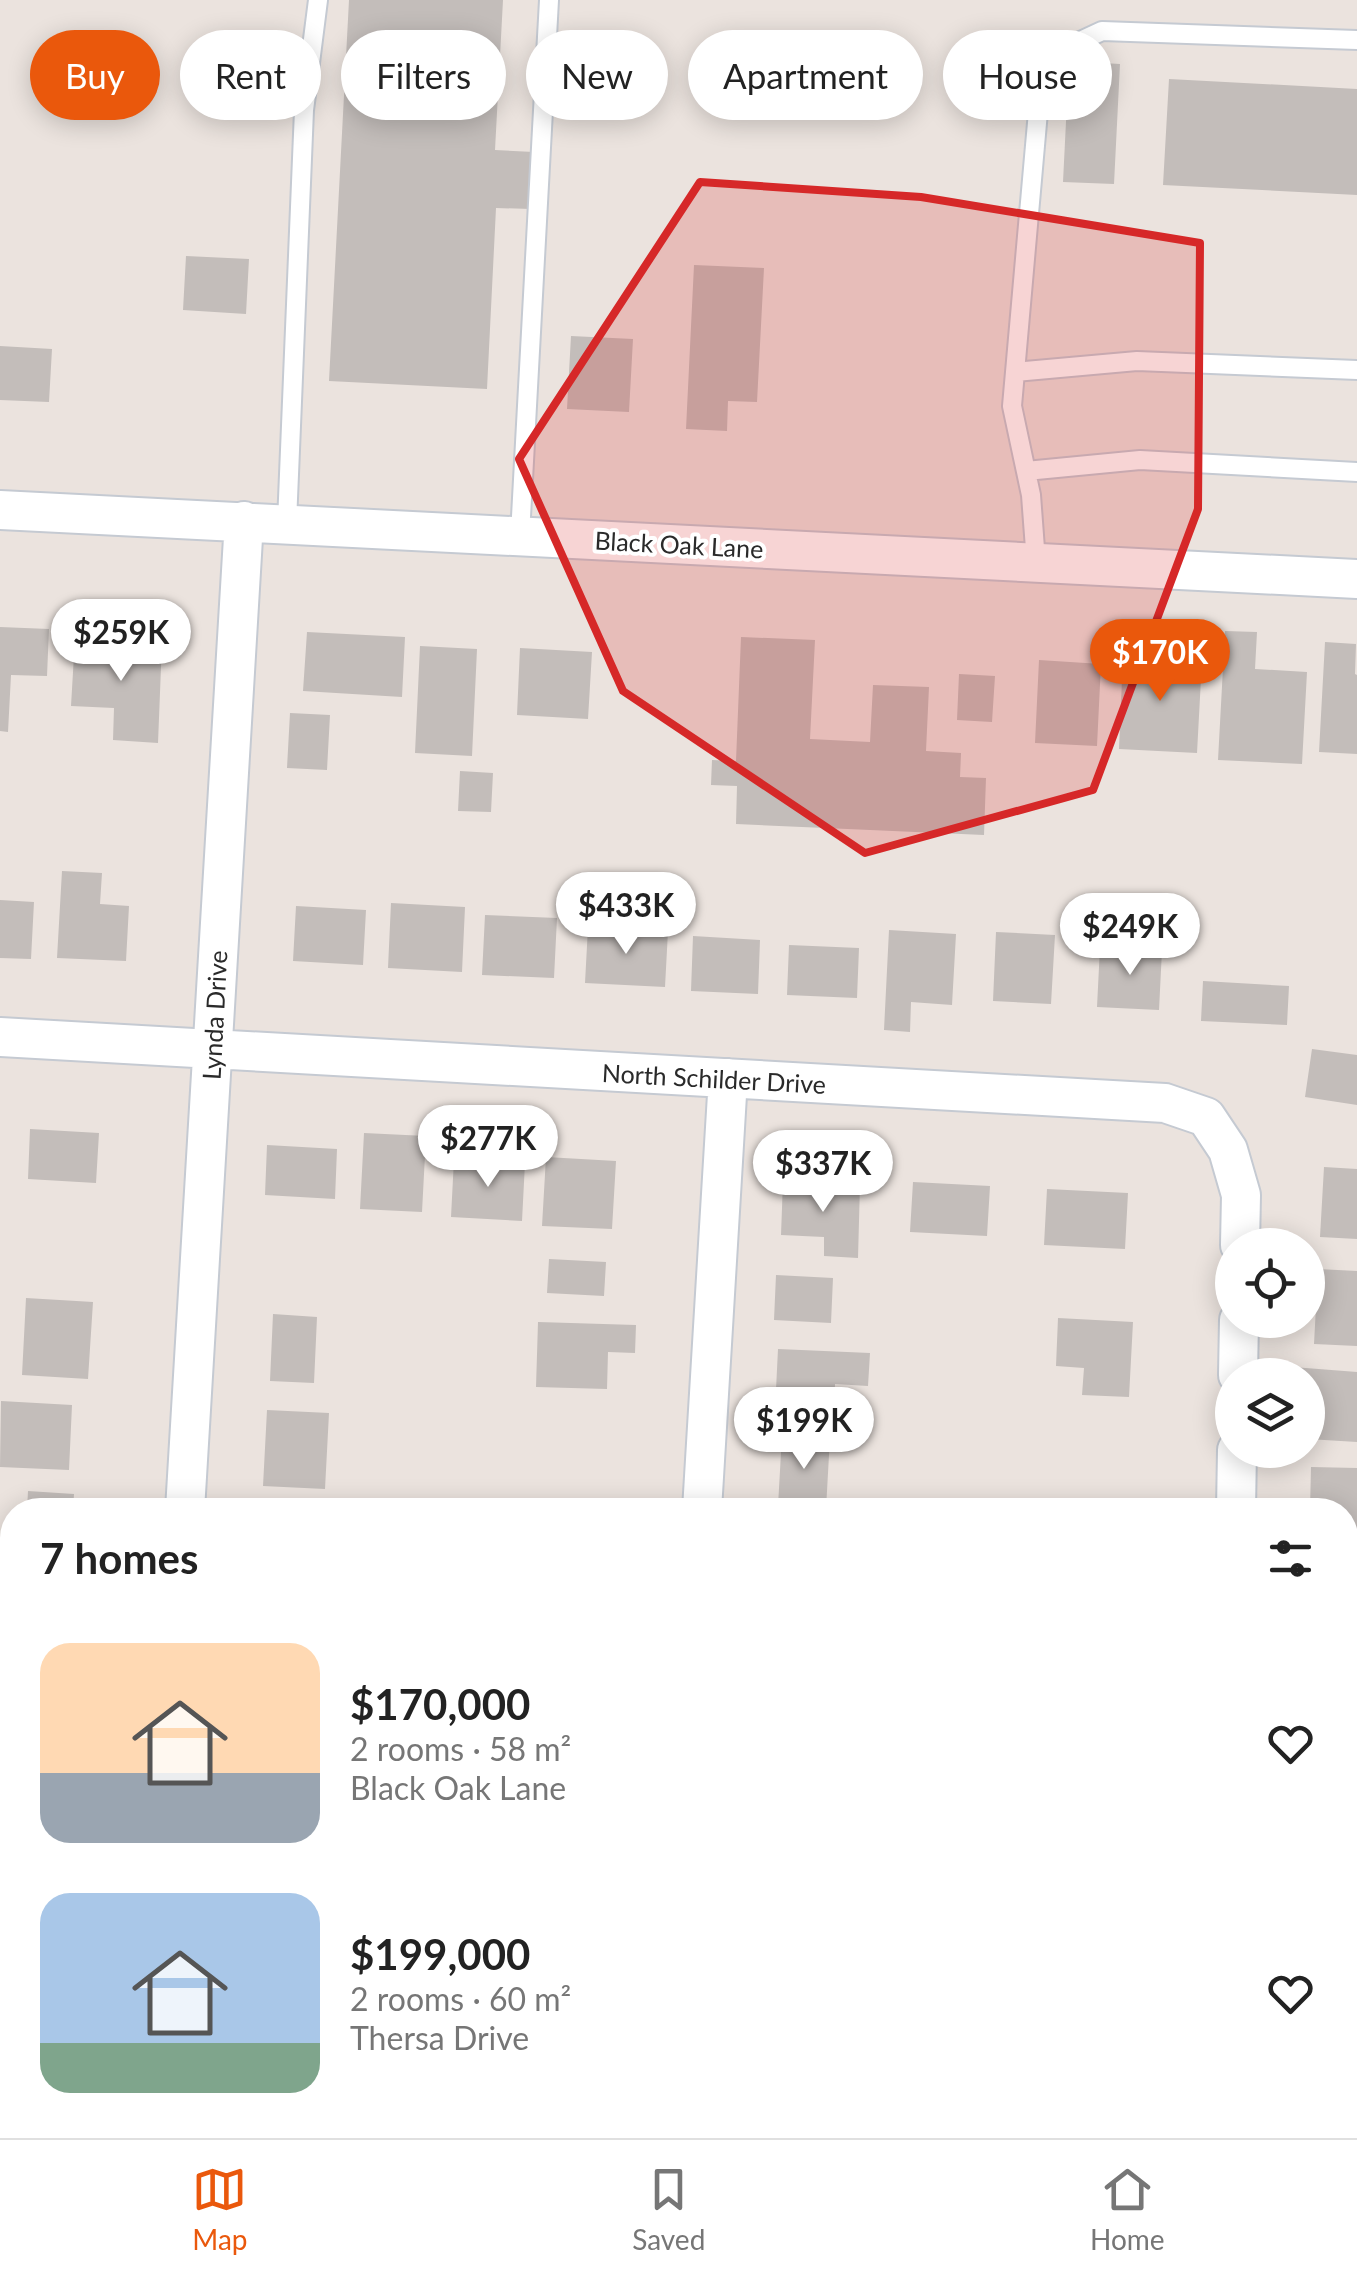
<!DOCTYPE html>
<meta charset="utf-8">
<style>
:root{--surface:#fff;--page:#f2f2f2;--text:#222;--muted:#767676;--line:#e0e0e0;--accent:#ea580c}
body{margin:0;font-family:Lato,sans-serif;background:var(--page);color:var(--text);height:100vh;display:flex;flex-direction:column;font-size:38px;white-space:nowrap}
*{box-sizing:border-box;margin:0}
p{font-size:32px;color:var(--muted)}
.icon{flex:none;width:55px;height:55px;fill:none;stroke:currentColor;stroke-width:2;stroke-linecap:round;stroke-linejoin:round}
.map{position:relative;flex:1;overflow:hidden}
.sheet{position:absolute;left:0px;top:1498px;width:1358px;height:642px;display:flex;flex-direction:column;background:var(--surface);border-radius:40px 40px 0 0;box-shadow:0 5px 25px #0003}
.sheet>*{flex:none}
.guide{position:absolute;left:30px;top:30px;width:1298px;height:90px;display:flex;gap:20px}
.tools{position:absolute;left:1215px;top:1228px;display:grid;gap:20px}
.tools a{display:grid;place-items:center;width:110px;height:110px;border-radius:50%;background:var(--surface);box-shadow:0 5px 25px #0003;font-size:50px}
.price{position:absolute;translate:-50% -85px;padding:0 22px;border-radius:35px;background:#fff;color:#222;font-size:32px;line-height:65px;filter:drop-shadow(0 2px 5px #0008)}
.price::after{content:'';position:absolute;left:50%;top:60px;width:30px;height:22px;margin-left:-15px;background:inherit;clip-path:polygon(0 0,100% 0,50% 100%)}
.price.current{background:var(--accent);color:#fff}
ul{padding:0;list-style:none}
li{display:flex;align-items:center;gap:30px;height:250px;padding:0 40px}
li span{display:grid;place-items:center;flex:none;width:280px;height:200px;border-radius:30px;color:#555}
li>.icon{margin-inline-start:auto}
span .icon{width:120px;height:120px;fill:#fffc;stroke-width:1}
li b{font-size:42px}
h2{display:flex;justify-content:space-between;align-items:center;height:120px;padding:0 40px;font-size:42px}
.tag{padding:0 35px;border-radius:45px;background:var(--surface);box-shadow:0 5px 25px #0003;font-size:35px;line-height:90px}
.tag.current{background:var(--accent);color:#fff}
.menu{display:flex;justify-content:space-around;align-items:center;height:140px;border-top:2px solid var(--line);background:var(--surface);font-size:28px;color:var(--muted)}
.menu a{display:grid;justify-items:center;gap:5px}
.menu .current{color:var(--accent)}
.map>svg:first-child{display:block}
.building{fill:#c3bdba}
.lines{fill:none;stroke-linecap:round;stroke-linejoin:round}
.service-casing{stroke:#c5cad2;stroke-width:22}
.minor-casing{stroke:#c5cad2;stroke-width:42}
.service{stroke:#fff;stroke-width:18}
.minor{stroke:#fff;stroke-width:38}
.marked{fill:#d62828;fill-opacity:0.2;stroke:#d62828;stroke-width:8;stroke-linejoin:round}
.labels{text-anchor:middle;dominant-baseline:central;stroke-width:8;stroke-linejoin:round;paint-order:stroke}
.street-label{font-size:25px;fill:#2a2a2a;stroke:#fff}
</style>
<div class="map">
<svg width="1357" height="2138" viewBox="0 0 1357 2138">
<rect width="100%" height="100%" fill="#ebe3de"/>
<path class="building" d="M 349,0 L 503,0 L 495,150 L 534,152 L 531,209 L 496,208 L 487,389 L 329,381 Z
M 1069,61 L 1120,64 L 1114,184 L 1063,182 Z
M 1169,79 L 1357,89 L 1357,195 L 1163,185 Z
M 186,256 L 249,259 L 246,314 L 183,310 Z
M 694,265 L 764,268 L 757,402 L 728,401 L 727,431 L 686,429 Z
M 571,336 L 633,339 L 629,412 L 567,409 Z
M 0,346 L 52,349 L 49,402 L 0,400 Z
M 0,627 L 49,629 L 47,676 L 11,675 L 8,732 L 0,731 Z
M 1225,631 L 1257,632 L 1255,669 L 1307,672 L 1302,764 L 1218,760 Z
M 307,632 L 405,637 L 402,697 L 303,691 Z
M 741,637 L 815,640 L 810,739 L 870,742 L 873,685 L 929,687 L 926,751 L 961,753 L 960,777 L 986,778 L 984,835 L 736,824 L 737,786 L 711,785 L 712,760 L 736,761 Z
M 75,638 L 162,642 L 158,743 L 113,740 L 114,708 L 71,706 Z
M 1325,642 L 1356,644 L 1355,674 L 1357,675 L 1357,754 L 1319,752 Z
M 420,646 L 477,649 L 472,756 L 415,753 Z
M 520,648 L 592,652 L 588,719 L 517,715 Z
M 1123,656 L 1202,660 L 1197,753 L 1119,749 Z
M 1039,660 L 1101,664 L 1097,746 L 1035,743 Z
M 959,674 L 995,676 L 992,722 L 957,720 Z
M 290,713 L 330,715 L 327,770 L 287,768 Z
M 460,771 L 493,773 L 491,812 L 458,811 Z
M 62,871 L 102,873 L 100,904 L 129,906 L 126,961 L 57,958 Z
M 0,900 L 34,902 L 31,959 L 0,958 Z
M 391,903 L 465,907 L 462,972 L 388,968 Z
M 296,906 L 366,910 L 363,965 L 293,961 Z
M 485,915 L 557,918 L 554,978 L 482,975 Z
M 588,927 L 668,931 L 665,987 L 585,983 Z
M 889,930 L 956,934 L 952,1005 L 911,1002 L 910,1032 L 884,1030 Z
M 996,932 L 1055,935 L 1051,1004 L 993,1001 Z
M 693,936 L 760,940 L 758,994 L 691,991 Z
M 789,945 L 859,948 L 857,998 L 787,995 Z
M 1100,947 L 1162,950 L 1159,1010 L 1097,1007 Z
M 1203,981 L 1289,986 L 1287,1025 L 1201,1021 Z
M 1312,1049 L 1357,1055 L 1357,1105 L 1305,1097 Z
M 30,1129 L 99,1133 L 96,1183 L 28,1179 Z
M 364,1133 L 426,1136 L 422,1212 L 360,1209 Z
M 267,1145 L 337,1149 L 335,1199 L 265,1195 Z
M 546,1157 L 616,1161 L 612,1229 L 542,1226 Z
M 454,1159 L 525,1163 L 522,1221 L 451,1217 Z
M 1324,1167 L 1357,1169 L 1357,1239 L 1320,1237 Z
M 783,1181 L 860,1184 L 858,1258 L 824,1256 L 824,1237 L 781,1235 Z
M 913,1182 L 990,1186 L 987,1236 L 910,1232 Z
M 1047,1189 L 1128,1193 L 1125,1249 L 1044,1245 Z
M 549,1259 L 606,1262 L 604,1296 L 547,1293 Z
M 1318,1269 L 1357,1271 L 1357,1346 L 1314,1344 Z
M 776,1275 L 833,1278 L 831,1323 L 774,1320 Z
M 26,1298 L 93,1302 L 88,1379 L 22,1375 Z
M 273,1314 L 317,1317 L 314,1383 L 270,1381 Z
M 1058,1318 L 1133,1322 L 1129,1397 L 1082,1395 L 1084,1368 L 1056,1366 Z
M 538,1322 L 636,1325 L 635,1353 L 608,1352 L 607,1389 L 536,1387 Z
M 778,1349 L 870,1353 L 868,1386 L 835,1384 L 834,1413 L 775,1410 Z
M 1280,1366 L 1357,1372 L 1357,1442 L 1308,1439 L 1308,1375 L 1280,1375 Z
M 1,1401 L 72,1405 L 69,1470 L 0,1467 Z
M 267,1410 L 329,1413 L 325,1489 L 263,1486 Z
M 782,1435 L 830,1437 L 826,1509 L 778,1506 Z
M 1311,1467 L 1357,1468 L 1357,1538 L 1345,1538 L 1345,1510 L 1310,1510 Z
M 28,1491 L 74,1494 L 73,1510 L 27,1510 Z
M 1345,1573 L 1357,1580 L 1357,1641 L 1345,1634 Z
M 5,1797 L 12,1797 L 12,1871 L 1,1870 Z
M 1357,1836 L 1357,1942 L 1345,1952 L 1345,1881 L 1356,1872 L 1345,1858 L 1345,1846 Z
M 0,1895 L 12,1896 L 12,1969 L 0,1968 Z
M 0,1994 L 12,1994 L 12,2074 L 0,2073 Z
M 0,2094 L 12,2094 L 12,2128 L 26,2128 L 26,2138 L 0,2138 Z
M 213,2128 L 268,2128 L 268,2138 L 213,2138 Z
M 487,2128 L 547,2128 L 546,2138 L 486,2138 Z
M 1107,2128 L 1186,2128 L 1176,2138 L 1118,2138 Z"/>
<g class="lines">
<g class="service-casing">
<path id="service" d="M 1015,372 L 1137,361 L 1357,370
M 1026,471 L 1140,460 L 1357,472
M 287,523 L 304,110 L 318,0
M 520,535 L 549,0
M 1036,562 L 1031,495 L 1012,406 L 1040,89 L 1059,51 L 1102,31 L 1357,40
M 1344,2138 L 1357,2126"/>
</g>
<g class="minor-casing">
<path id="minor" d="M 0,510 L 1357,579
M 0,1037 L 1165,1103 L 1206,1117 L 1228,1150 L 1241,1195 L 1240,1245
M 1238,1375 L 1239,1320
M 185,1510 L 244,521
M 702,1510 L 728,1078
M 1236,1510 L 1237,1450
M 1345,1785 L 1357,1777
M 149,2138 L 149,2128
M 666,2138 L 666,2128"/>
</g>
<use href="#service" class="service"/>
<use href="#minor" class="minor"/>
</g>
<path class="marked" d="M 700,182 L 921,197 L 1200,243 L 1198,509 L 1093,790 L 865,853 L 623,691 L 519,459 Z"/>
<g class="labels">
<g class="street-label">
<text transform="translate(679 544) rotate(3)">Black Oak Lane</text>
<text transform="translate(214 1015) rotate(-87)">Lynda Drive</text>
<text transform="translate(714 1078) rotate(3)">North Schilder Drive</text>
</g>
</g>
</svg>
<div class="tools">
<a><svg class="icon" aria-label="locate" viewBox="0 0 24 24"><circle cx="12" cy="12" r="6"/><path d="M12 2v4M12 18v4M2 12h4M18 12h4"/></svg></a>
<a><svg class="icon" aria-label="layers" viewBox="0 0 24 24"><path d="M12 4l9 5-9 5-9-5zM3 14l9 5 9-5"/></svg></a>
</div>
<b class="price" style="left:121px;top:684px">$259K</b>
<b class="price current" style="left:1160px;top:704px">$170K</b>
<b class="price" style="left:626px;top:957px">$433K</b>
<b class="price" style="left:1130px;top:978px">$249K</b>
<b class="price" style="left:488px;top:1190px">$277K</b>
<b class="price" style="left:823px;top:1215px">$337K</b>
<b class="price" style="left:804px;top:1472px">$199K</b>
<div class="guide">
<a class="tag current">Buy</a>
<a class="tag">Rent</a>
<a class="tag">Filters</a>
<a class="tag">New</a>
<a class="tag">Apartment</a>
<a class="tag">House</a>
</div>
<section class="sheet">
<h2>7 homes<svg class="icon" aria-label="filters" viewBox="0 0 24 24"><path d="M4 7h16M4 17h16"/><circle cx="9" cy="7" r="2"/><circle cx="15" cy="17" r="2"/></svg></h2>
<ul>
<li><span style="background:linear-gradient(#ffd9b3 65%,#9aa5b1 0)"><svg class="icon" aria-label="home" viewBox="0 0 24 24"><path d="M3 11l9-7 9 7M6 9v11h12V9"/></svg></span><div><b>$170,000</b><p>2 rooms · 58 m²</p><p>Black Oak Lane</p></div><svg class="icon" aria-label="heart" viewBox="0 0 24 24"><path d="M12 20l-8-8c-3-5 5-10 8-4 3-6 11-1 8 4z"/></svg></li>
<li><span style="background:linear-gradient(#a9c7e8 75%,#7fa58c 0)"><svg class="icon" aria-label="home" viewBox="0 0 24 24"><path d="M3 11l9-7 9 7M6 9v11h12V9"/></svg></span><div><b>$199,000</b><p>2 rooms · 60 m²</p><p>Thersa Drive</p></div><svg class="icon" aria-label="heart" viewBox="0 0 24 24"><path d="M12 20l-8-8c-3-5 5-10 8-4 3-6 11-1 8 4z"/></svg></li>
</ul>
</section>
</div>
<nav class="menu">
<a class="current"><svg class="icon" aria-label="map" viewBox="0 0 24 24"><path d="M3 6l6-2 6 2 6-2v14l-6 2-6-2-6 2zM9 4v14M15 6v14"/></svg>Map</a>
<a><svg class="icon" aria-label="saved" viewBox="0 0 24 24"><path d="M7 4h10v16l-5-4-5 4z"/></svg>Saved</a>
<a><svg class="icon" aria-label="home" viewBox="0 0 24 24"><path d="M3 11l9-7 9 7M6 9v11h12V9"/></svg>Home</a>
</nav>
